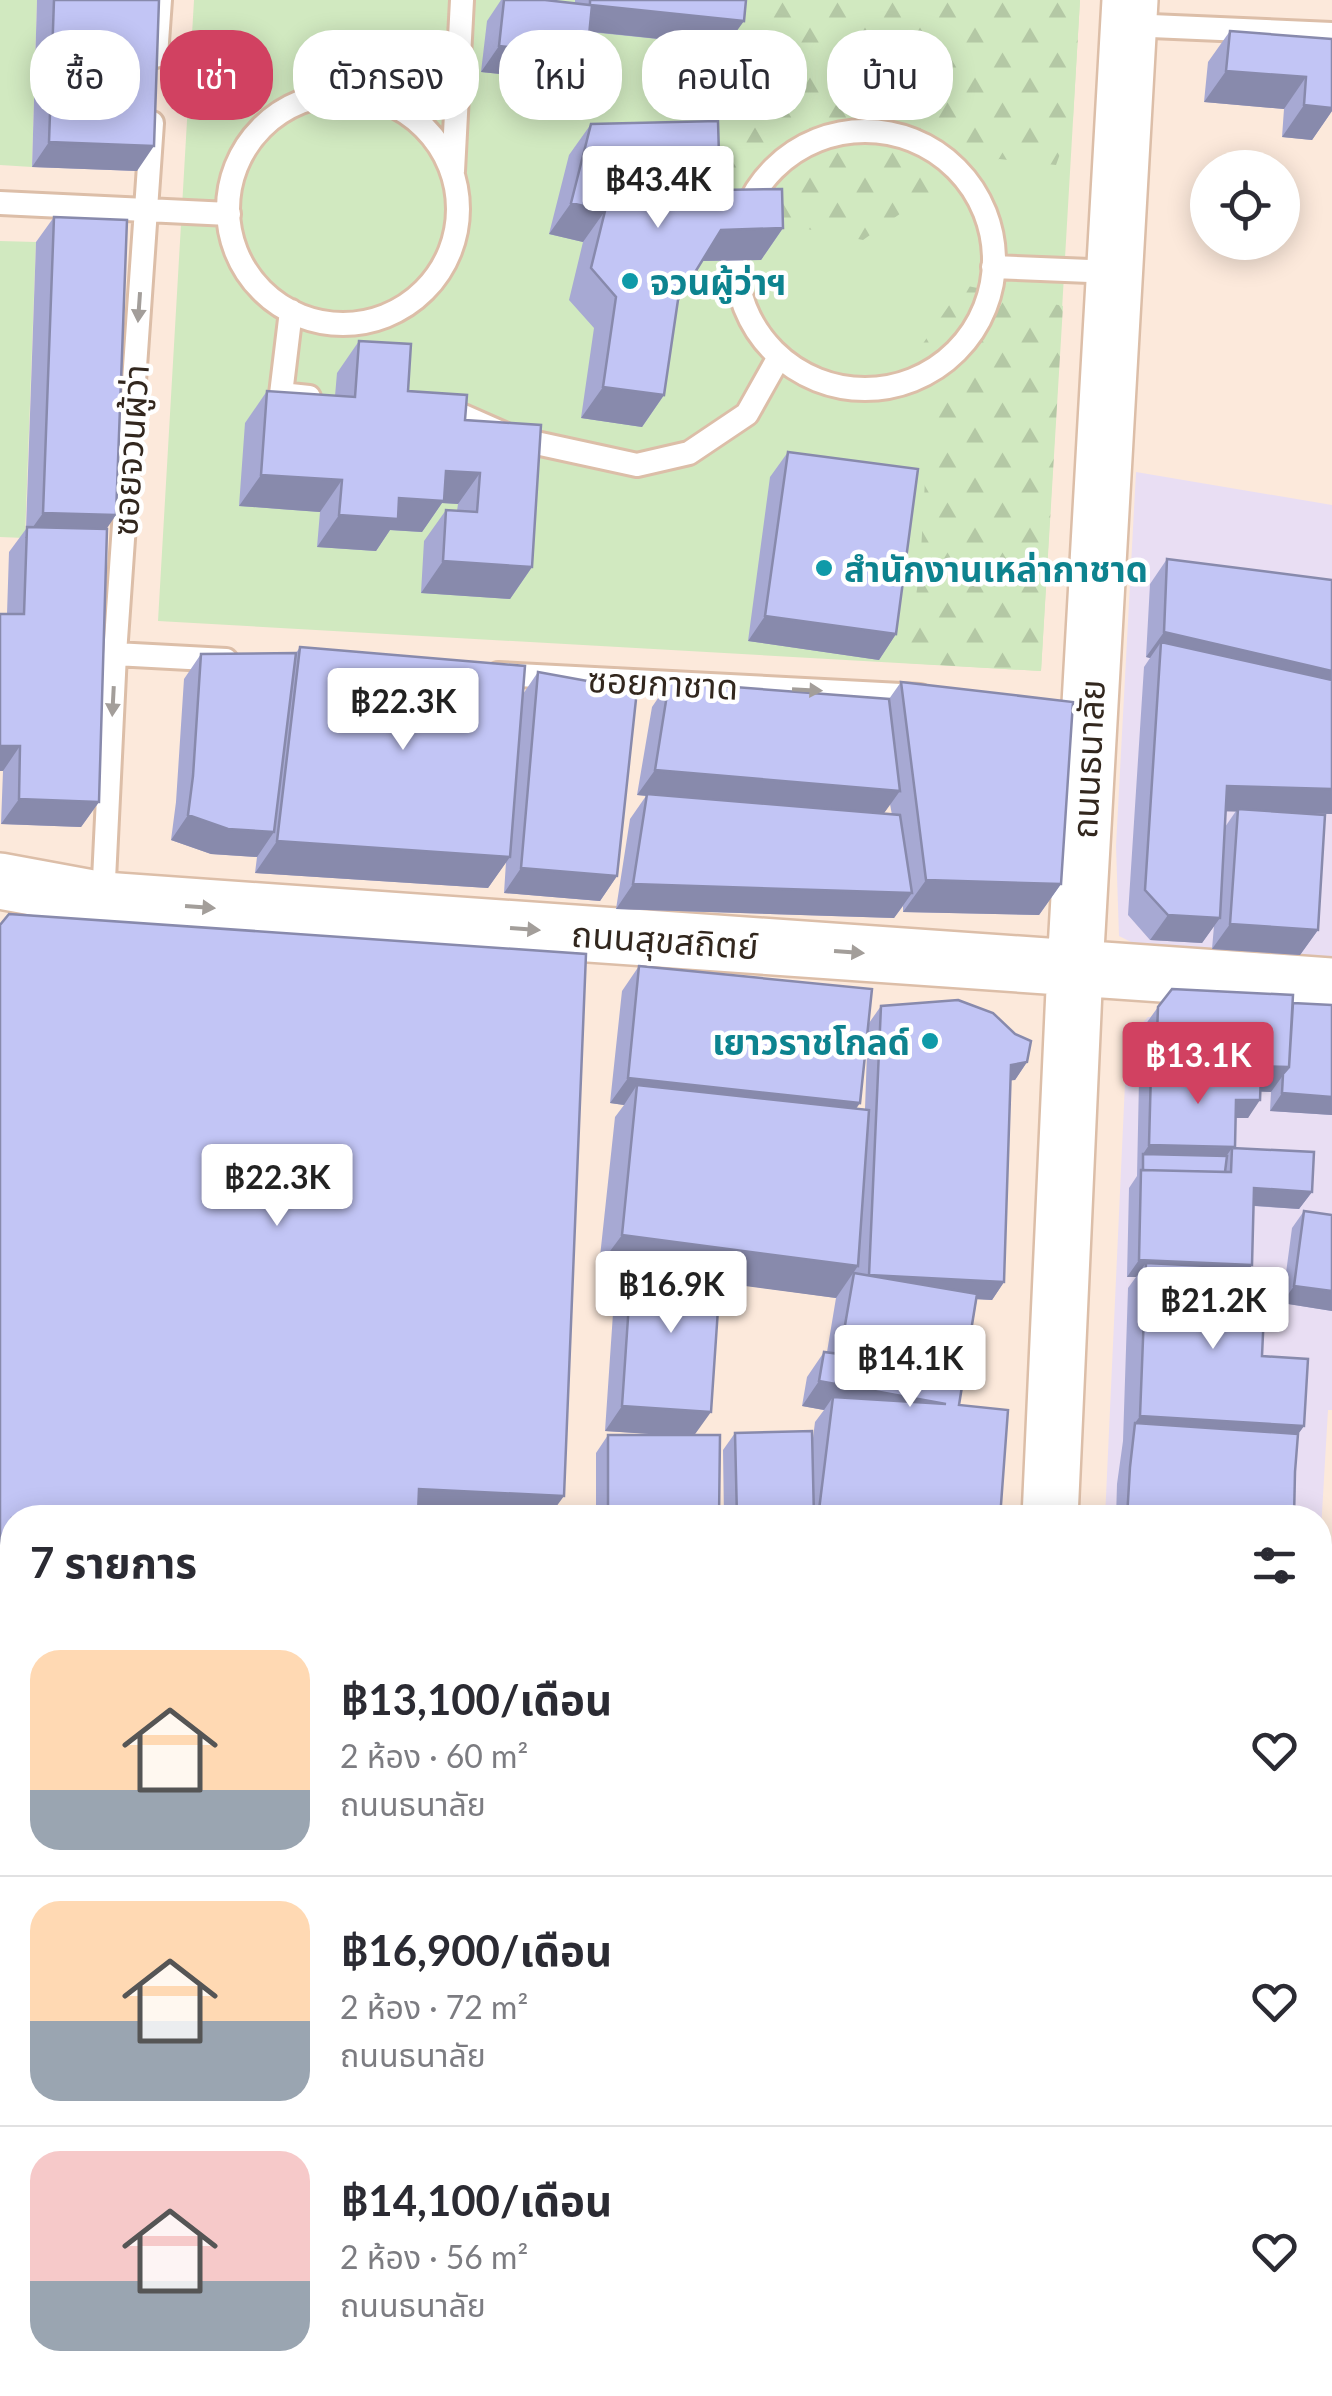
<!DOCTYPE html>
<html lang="th">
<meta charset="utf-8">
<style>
:root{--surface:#fff;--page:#f7f7f7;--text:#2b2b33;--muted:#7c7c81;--line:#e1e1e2;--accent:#d14161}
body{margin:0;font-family:Lato,"Noto Sans Thai",sans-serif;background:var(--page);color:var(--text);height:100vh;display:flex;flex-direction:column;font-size:38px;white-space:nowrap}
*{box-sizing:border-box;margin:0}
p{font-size:32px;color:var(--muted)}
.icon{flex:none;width:55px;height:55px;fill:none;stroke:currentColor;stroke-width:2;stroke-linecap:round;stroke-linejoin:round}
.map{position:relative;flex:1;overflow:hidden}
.details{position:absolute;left:0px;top:1505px;width:1332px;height:892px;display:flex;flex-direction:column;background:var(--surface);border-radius:40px 40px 0 0;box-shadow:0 5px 25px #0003}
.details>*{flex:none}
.banner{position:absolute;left:30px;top:30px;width:1272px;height:90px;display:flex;gap:20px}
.tools{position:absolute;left:1190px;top:150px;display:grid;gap:20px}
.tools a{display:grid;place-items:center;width:110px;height:110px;border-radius:50%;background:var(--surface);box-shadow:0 5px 25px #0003;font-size:50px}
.price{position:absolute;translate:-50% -85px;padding:0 22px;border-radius:10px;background:#fff;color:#222;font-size:32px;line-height:65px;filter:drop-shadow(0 2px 5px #0008)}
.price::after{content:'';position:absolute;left:50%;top:60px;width:30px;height:22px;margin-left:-15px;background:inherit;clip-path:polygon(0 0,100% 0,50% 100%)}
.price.on{background:var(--accent);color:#fff}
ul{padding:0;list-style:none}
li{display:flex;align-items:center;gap:30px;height:250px;padding:0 30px}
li+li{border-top:2px solid var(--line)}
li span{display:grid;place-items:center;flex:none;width:280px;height:200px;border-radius:30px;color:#555}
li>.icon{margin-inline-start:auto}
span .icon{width:120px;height:120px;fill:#fffc;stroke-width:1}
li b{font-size:42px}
h2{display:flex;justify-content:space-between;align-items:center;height:120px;padding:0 30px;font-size:42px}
.chip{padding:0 35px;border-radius:40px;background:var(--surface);box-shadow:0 5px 25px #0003;font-size:35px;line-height:90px}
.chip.on{background:var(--accent);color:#fff}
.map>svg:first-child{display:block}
.commercial{fill:#e9def3}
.grass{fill:#d1e9c0}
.forest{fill:url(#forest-firs)}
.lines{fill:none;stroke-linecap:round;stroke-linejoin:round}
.lane-casing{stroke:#dcbea8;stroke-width:28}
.street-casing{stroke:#dcbea8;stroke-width:50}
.secondary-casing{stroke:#dcbea8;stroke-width:60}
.lane{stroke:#fff;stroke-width:22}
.street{stroke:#fff;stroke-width:45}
.secondary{stroke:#fff;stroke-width:55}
.wall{fill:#a7a9d3;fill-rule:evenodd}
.shaded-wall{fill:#888aac}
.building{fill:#c2c5f5;stroke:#888aac;stroke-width:2.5}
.oneway{fill:#a39e9a}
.culture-dot{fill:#0f9aa8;stroke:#fff;stroke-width:4}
.labels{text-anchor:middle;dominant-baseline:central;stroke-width:9;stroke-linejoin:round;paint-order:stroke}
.culture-label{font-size:35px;font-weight:bold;fill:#0d838f;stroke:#fff;text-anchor:start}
.street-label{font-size:35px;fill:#32271e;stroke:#fff}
</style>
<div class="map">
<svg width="1332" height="2396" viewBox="0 0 1332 2396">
<defs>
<pattern id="forest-firs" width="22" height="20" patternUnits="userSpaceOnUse" patternTransform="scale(2.5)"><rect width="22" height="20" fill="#d1e9c0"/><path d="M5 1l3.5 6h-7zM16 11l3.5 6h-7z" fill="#b4c8a5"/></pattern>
</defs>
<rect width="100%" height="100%" fill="#fce9db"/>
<path class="commercial" d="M 1136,472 L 1332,505 L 1332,964 L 1149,951 L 1119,936 L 1116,846 Z
M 1148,1017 L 1332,1020 L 1332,1410 L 1328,1410 L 1320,1547 L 1320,1518 L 1105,1518 L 1127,1040 Z
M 1320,1646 L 1332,1647 L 1332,2027 L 1320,2025 Z
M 1320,2083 L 1332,2084 L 1332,2396 L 1054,2396 L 1054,2385 L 1320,2385 Z"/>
<path class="grass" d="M 0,0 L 37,0 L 32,167 L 0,165 Z
M 194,0 L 1080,0 L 1041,671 L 158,621 Z
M 0,241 L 36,242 L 25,538 L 0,537 Z"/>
<path class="forest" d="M 778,0 L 1080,0 L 1073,118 L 1056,165 L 999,159 L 904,211 L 863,240 L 797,227 L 716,223 L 710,194 L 735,107 L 768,6 Z
M 963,285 L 1063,306 L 1041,671 L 906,663 L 920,569 L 926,463 L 937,411 L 922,345 Z"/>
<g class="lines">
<g class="lane-casing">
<path id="lane" d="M 1128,25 L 1332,34
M 156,56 L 160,0
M228 209a115 115 0 1 1 230 0a115 115 0 1 1-230 0Z
M736 260a129 129 0 1 1 258 0a129 129 0 1 1-258 0Z
M 453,171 L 462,0
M 0,203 L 229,214
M 993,267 L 1114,272
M 291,311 L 281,394 L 309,397
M 435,412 L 461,415 L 513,438 L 637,465 L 689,453 L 747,414 L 779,357
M 115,654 L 226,660
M 498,674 L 920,696
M 103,900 L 115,654 L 152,123
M 0,2096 L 12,2098"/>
</g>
<g class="street-casing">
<path id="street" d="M 1320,2060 L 1332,2061
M 519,2396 L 520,2385"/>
</g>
<g class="secondary-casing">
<path id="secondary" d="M 0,881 L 103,900 L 1332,986
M 1050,1518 L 1075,968 L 1130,0
M 1009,2396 L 1009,2385"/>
</g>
<use href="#lane" class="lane"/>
<use href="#street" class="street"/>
<use href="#secondary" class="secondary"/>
</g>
<path class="wall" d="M 37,0 L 159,0 L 137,171 L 32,167 Z
M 501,0 L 545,0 L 575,3 L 575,0 L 746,0 L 726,46 L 590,32 L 570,81 L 481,72 L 487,21 Z
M 1230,31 L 1332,39 L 1332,111 L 1312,140 L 1282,137 L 1284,109 L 1204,102 L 1208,62 Z
M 591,124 L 720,190 L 783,228 L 761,260 L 702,261 L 678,300 L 664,395 L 642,427 L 581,418 L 594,328 L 569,300 L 583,242 L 549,234 L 569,155 Z
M 54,217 L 107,529 L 99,802 L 81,827 L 1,824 L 3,771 L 0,771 L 0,614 L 7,614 L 9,552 L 26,529 L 36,242 Z
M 359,341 L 408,391 L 465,420 L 532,567 L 510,599 L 421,593 L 424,541 L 446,510 L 457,511 L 458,504 L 442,503 L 422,532 L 390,530 L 376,551 L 317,547 L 320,512 L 239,506 L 245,423 L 267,391 L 335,396 L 337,373 Z
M 788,452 L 896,634 L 879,660 L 748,641 L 770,477 Z
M 1167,559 L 1332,580 L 1332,814 L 1303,813 L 1318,930 L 1300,955 L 1212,949 L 1214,926 L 1202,943 L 1150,940 L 1128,915 L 1144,667 L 1150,658 L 1146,657 L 1150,584 ZM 1226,811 L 1236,811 L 1225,827 Z
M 300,647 L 523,694 L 538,672 L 617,876 L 600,901 L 504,893 L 506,862 L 488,888 L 255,873 L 257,857 L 211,854 L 171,840 L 176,802 L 184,679 L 201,654 L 296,653 Z
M 669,682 L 889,699 L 901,682 L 1061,884 L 1039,915 L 903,912 L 903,906 L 894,918 L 616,909 L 630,819 L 646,796 L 637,795 L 652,707 ZM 890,804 L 892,815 L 883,814 Z
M 639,966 L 869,1023 L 881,1006 L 1027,1062 L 1015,1080 L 1011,1080 L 1004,1282 L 992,1300 L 977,1299 L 959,1405 L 1000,1518 L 724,1518 L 723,1450 L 735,1433 L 812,1446 L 815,1422 L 824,1410 L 802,1406 L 807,1377 L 824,1352 L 827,1352 L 836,1298 L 720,1282 L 694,1435 L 719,1518 L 596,1518 L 596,1453 L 608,1435 L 670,1435 L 605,1431 L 615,1284 L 625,1270 L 599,1266 L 615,1117 L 624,1105 L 610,1103 L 622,991 ZM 868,1023 L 865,1109 L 856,1108 Z
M 1293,1003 L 1332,1115 L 1270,1111 L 1271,1092 L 1261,1091 L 1248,1118 L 1236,1118 L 1234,1148 L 1312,1192 L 1299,1209 L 1254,1206 L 1252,1265 L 1240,1283 L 1227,1282 L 1226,1287 L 1262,1356 L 1304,1426 L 1298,1434 L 1295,1472 L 1294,1518 L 1116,1518 L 1117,1484 L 1123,1441 L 1128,1288 L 1136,1277 L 1127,1277 L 1129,1188 L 1137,1176 L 1140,1032 L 1158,1007 Z
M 1304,1211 L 1332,1311 L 1282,1303 L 1292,1228 Z
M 1332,2271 L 1332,2396 L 1264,2396 L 1266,2385 L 1320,2385 L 1320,2298 L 1322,2285 Z
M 76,2385 L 174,2385 L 174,2396 L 77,2396 Z
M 186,2385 L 499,2385 L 498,2396 L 379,2396 L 379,2392 L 353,2391 L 353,2396 L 186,2396 Z
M 531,2385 L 708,2385 L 706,2396 L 530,2396 Z
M 763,2385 L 977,2385 L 977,2396 L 763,2396 Z
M 1083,2385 L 1262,2385 L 1261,2396 L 1082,2396 Z"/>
<path class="shaded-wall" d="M 592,5 L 744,21 L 726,46 L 575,30 Z
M 499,46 L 587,56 L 570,81 L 481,72 Z
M 1226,71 L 1306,77 L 1284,109 L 1204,102 Z
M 1304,105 L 1332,108 L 1332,111 L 1312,140 L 1282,137 Z
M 49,142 L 154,146 L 137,171 L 32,167 Z
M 571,203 L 605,211 L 583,242 L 549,234 Z
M 783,228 L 761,260 L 699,261 L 721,230 Z
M 603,387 L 664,395 L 642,427 L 581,418 Z
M 446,471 L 480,473 L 458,504 L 442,503 L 422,532 L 390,530 L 376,551 L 317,547 L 339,515 L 399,498 Z
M 261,475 L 342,480 L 320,512 L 239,506 Z
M 43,513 L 116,515 L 99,540 L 25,538 Z
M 443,561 L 532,567 L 510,599 L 421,593 Z
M 765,616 L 896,634 L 879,660 L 748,641 Z
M 1164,632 L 1332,671 L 1332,700 L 1161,642 L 1150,658 L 1146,657 Z
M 0,746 L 20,746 L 3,771 L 0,771 Z
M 655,770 L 900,791 L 882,816 L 637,795 Z
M 1227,786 L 1332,789 L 1332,814 L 1210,811 Z
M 19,799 L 99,802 L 81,827 L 1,824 Z
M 188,815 L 274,832 L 257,857 L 211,854 L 171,840 Z
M 277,841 L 510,857 L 488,888 L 255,873 Z
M 521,868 L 617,876 L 600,901 L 504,893 Z
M 926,880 L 1061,884 L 1039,915 L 903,912 Z
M 633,884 L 912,893 L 894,918 L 616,909 Z
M 1168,915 L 1220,918 L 1202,943 L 1150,940 Z
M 1230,924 L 1318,930 L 1300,955 L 1212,949 Z
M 1027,1062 L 1015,1080 L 999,1082 L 1011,1065 Z
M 1156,1063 L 1289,1067 L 1271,1092 L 1151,1088 L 1151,1071 Z
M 628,1078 L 860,1103 L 843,1128 L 637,1085 L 624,1105 L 610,1103 Z
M 1282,1093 L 1332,1097 L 1332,1115 L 1270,1111 Z
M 1236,1100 L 1260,1100 L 1248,1118 L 1224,1118 Z
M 1149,1145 L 1232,1148 L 1220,1165 L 1143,1154 Z
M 1254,1188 L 1312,1192 L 1299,1209 L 1242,1205 Z
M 622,1235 L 858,1266 L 836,1298 L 632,1271 L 632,1259 L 625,1270 L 599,1266 Z
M 1139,1260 L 1252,1265 L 1240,1283 L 1145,1278 L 1146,1263 L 1136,1277 L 1127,1277 Z
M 869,1276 L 1004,1282 L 992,1300 L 857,1293 Z
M 1294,1286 L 1332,1291 L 1332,1311 L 1282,1303 Z
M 819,1381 L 946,1404 L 833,1397 L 824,1410 L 802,1406 Z
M 622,1406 L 711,1412 L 693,1437 L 605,1431 Z
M 1140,1416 L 1304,1426 L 1286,1451 L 1135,1423 Z
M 419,1489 L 564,1496 L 548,1518 L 399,1518 Z
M 819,1510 L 896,1518 L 814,1518 Z
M 1320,1756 L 1332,1756 L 1332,1783 L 1320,1782 Z
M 0,1972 L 12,1972 L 12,2005 L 0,2004 Z
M 1320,2201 L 1332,2203 L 1332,2225 L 1327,2231 L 1320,2230 Z
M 0,2320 L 12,2320 L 12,2345 L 0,2345 Z
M 1324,2327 L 1332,2329 L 1332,2348 L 1320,2346 L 1320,2334 Z
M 346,2385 L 384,2385 L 379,2392 L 343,2390 Z
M 1279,2391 L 1316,2396 L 1275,2396 Z"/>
<path class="building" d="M 54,0 L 159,0 L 154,146 L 49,142 Z
M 504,0 L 545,0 L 590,5 L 590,0 L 746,0 L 744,21 L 592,5 L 587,56 L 499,46 Z
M 1230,31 L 1332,39 L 1332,108 L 1304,105 L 1306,77 L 1226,71 Z
M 718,121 L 720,190 L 782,189 L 783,228 L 721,230 L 678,300 L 664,395 L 603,387 L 616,297 L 591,268 L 605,211 L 571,203 L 591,124 Z
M 54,217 L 127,220 L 116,515 L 43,513 Z
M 359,341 L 411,344 L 408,391 L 467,395 L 465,420 L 541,425 L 532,567 L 443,561 L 446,510 L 477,512 L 480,473 L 446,471 L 444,501 L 399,498 L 398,519 L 339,515 L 342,480 L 261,475 L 267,391 L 355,397 Z
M 788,452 L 918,469 L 896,634 L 765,616 Z
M 27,527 L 107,529 L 99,802 L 19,799 L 20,746 L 0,746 L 0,614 L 24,614 Z
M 1167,559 L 1332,580 L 1332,671 L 1164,632 Z
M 1161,642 L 1332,680 L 1332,789 L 1227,786 L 1220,918 L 1168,915 L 1145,890 Z
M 300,647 L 525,666 L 510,857 L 277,841 Z
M 296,653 L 274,832 L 228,829 L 188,815 L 193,776 L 201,654 Z
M 538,672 L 637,690 L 617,876 L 521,868 Z
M 669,682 L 889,699 L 900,791 L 655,770 Z
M 901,682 L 1073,702 L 1061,884 L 926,880 Z
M 647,794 L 900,815 L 912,893 L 633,884 Z
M 1238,809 L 1325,815 L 1318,930 L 1230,924 Z
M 9,914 L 586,954 L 564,1496 L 419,1489 L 418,1514 L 488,1518 L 12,1518 L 12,1972 L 0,1972 L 0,925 Z
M 639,966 L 872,989 L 860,1103 L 628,1078 Z
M 1172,989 L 1293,995 L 1289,1067 L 1156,1063 L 1158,1007 Z
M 958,1000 L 993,1013 L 1015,1034 L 1031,1041 L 1027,1062 L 1011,1065 L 1004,1282 L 869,1275 L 881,1006 Z
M 1293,1003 L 1332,1005 L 1332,1097 L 1282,1093 L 1283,1074 L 1289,1067 Z
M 1151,1071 L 1261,1073 L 1260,1100 L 1236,1100 L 1235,1147 L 1149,1145 Z
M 637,1085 L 869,1110 L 858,1266 L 622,1235 Z
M 1232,1148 L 1314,1152 L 1312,1192 L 1254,1188 L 1252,1265 L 1139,1260 L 1141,1170 L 1231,1172 Z
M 1143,1154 L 1227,1156 L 1225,1172 L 1143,1170 Z
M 1304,1211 L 1332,1215 L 1332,1291 L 1294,1286 Z
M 632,1259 L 721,1265 L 711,1412 L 622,1406 Z
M 1146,1263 L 1228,1267 L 1226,1287 L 1265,1290 L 1262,1356 L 1308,1359 L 1304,1426 L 1140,1416 Z
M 854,1273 L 977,1294 L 959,1405 L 1008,1410 L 1000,1518 L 896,1518 L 819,1510 L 833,1397 L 946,1404 L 819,1381 L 824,1352 L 840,1354 Z
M 1135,1423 L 1298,1434 L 1295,1472 L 1294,1518 L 1127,1518 L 1130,1467 Z
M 812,1431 L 814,1518 L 737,1518 L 735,1433 Z
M 608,1435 L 720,1435 L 719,1518 L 608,1518 Z
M 1320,1655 L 1332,1656 L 1332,1756 L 1320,1756 Z
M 0,2097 L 12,2097 L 12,2320 L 0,2320 Z
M 1320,2127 L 1332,2130 L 1332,2203 L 1320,2201 Z
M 1320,2229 L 1330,2232 L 1320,2268 Z
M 1332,2282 L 1332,2329 L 1324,2327 Z
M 12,2341 L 12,2385 L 25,2385 L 26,2396 L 0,2396 L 0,2342 Z
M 1320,2343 L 1332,2344 L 1332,2396 L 1316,2396 L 1279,2391 L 1280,2385 L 1320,2385 Z
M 89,2385 L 174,2385 L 174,2396 L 89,2396 Z
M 198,2385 L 243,2385 L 243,2396 L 198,2396 Z
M 249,2385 L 353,2385 L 353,2396 L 271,2396 L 249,2394 Z
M 395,2385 L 499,2385 L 498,2396 L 394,2396 Z
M 546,2385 L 708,2385 L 706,2396 L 545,2396 Z
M 780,2385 L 977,2385 L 977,2396 L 780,2396 Z
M 1094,2385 L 1262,2385 L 1261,2396 L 1188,2394 L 1188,2396 L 1093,2396 Z"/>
<defs><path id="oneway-solid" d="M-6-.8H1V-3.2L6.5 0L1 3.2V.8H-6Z" transform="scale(2.5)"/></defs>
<g class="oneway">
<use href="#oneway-solid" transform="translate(139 307) rotate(94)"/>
<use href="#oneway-solid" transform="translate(807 690) rotate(3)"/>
<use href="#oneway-solid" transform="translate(113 701) rotate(93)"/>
<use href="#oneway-solid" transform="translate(200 907) rotate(4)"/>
<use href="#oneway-solid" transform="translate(525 929) rotate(4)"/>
<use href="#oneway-solid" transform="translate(849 952) rotate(4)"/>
</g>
<g class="culture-dot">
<circle cx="630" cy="281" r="10"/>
<circle cx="824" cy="568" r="10"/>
<circle cx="930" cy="1041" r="10"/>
</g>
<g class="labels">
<g class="culture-label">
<text x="650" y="281">จวนผู้ว่าฯ</text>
<text x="844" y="568">สำนักงานเหล่ากาชาด</text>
<text x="910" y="1041" text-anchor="end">เยาวราชโกลด์</text>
</g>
<g class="street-label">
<text transform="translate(129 450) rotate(-86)">ซอยจวนผู้ว่า</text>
<text transform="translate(663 682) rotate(3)">ซอยกาชาด</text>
<text transform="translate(1087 759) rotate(-87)">ถนนธนาลัย</text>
<text transform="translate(665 939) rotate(4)">ถนนสุขสถิตย์</text>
</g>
</g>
</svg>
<div class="tools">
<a><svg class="icon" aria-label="locate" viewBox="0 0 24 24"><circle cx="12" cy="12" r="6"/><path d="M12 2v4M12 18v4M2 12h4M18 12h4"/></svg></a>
</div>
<b class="price" style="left:658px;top:231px">฿43.4K</b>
<b class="price" style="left:403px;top:753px">฿22.3K</b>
<b class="price on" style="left:1198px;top:1107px">฿13.1K</b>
<b class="price" style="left:277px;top:1229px">฿22.3K</b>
<b class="price" style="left:671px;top:1336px">฿16.9K</b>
<b class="price" style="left:1213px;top:1352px">฿21.2K</b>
<b class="price" style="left:910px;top:1410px">฿14.1K</b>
<div class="banner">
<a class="chip">ซื้อ</a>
<a class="chip on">เช่า</a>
<a class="chip">ตัวกรอง</a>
<a class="chip">ใหม่</a>
<a class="chip">คอนโด</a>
<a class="chip">บ้าน</a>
</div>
<section class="details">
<h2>7 รายการ<svg class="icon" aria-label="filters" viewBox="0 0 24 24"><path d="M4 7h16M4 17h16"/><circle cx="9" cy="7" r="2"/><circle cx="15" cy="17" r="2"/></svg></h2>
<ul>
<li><span style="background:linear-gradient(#ffd9b3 70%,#9aa5b1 0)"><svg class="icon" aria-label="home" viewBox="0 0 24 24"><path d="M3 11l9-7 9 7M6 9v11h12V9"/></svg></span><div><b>฿13,100/เดือน</b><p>2 ห้อง · 60 m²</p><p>ถนนธนาลัย</p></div><svg class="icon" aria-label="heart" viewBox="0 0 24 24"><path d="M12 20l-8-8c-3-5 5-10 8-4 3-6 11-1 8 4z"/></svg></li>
<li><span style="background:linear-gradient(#ffd9b3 60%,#9aa5b1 0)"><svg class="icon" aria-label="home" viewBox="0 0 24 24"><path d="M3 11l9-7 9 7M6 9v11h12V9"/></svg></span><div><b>฿16,900/เดือน</b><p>2 ห้อง · 72 m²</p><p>ถนนธนาลัย</p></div><svg class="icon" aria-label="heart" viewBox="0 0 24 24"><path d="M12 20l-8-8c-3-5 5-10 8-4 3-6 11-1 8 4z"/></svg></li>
<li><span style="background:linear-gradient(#f6c9c9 65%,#9aa5b1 0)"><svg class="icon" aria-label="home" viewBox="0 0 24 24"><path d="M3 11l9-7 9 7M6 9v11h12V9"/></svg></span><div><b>฿14,100/เดือน</b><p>2 ห้อง · 56 m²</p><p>ถนนธนาลัย</p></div><svg class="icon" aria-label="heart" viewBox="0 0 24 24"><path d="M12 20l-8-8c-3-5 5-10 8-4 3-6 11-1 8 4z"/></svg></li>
</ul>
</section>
</div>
